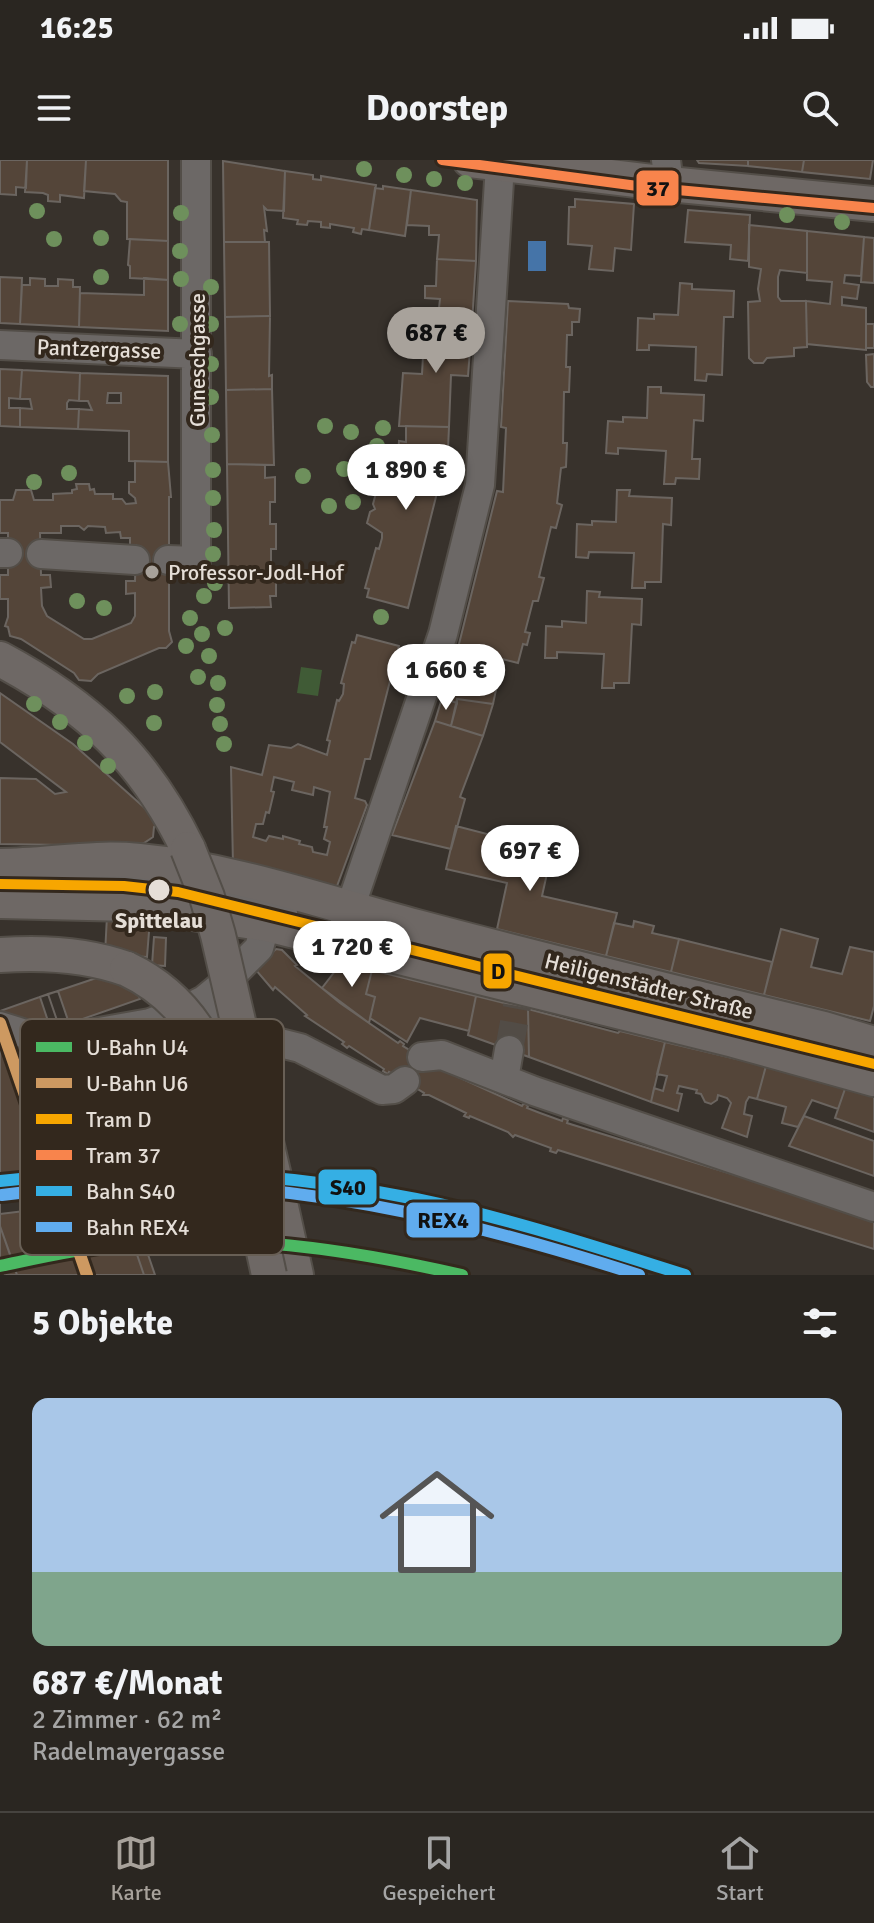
<!DOCTYPE html>
<html lang="de">
<meta charset="utf-8">
<style>
:root{--surface:#2a2621;--page:#322e2a;--text:#f1f3f6;--muted:#a5a5a5;--line:#46433f;--accent:#a8a29b}
body{margin:0;font-family:Signika,sans-serif;background:var(--page);color:var(--text);height:100vh;display:flex;flex-direction:column;font-size:30px;white-space:nowrap}
*{box-sizing:border-box;margin:0}
p{font-size:26px;color:var(--muted)}
.icon{flex:none;width:44px;height:44px;fill:none;stroke:currentColor;stroke-width:2;stroke-linecap:round;stroke-linejoin:round}
.map{position:relative;height:1115px;overflow:hidden}
.panel{display:flex;flex-direction:column;background:var(--surface);flex:1}
.panel>*{flex:none}
.price{position:absolute;translate:-50% -68px;padding:0 18px;border-radius:28px;background:#fff;color:#222;font-size:26px;line-height:52px;filter:drop-shadow(0 2px 4px #0008)}
.price::after{content:'';position:absolute;left:50%;top:48px;width:24px;height:18px;margin-left:-12px;background:inherit;clip-path:polygon(0 0,100% 0,50% 100%)}
.price.active{background:var(--accent);color:#111}
ul{padding:0;list-style:none}
li{display:grid;align-content:center;gap:16px;height:424px;padding:0 32px}
li span{display:grid;place-items:center;height:248px;border-radius:16px;color:#555}
li>.icon{margin-inline-start:auto}
span .icon{width:144px;height:144px;fill:#fffc;stroke-width:1}
li b{font-size:34px}
h2{display:flex;justify-content:space-between;align-items:center;height:96px;padding:0 32px;font-size:34px}
.status{display:flex;justify-content:space-between;align-items:center;height:56px;padding:0 40px;background:var(--surface);direction:ltr}
.status svg{height:22px;fill:currentColor}
header{display:flex;justify-content:space-between;align-items:center;height:104px;padding:0 32px;background:var(--surface);font-size:36px;font-weight:700}
.tabs{display:flex;justify-content:space-around;align-items:center;height:112px;border-top:2px solid var(--line);background:var(--surface);font-size:22px;color:var(--muted)}
.tabs a{display:grid;justify-items:center;gap:4px}
.tabs .active{color:var(--accent)}
.map>svg:first-child{display:block}
.green{fill:#405b36}
.water{fill:#4574a8}
.building{fill:#544539;stroke:#6b6560;stroke-width:2;fill-rule:evenodd}
.lines{fill:none;stroke-linecap:round;stroke-linejoin:round}
.minor-tunnel{stroke:#524c46;stroke-width:28;stroke-dasharray:28 14;stroke-linecap:butt}
.minor-casing{stroke:#534e48;stroke-width:32}
.major-casing{stroke:#534e48;stroke-width:38}
.minor{stroke:#6c6866;stroke-width:28}
.major{stroke:#6e6865;stroke-width:34}
.major-bridge-casing{stroke:#534e48;stroke-width:38;stroke-linecap:butt}
.major-bridge{stroke:#6e6865;stroke-width:34}
.rail-1-casing{stroke:#33281d;stroke-width:18}
.rail-2-casing{stroke:#33281d;stroke-width:18}
.rail-1{stroke:#35afe4;stroke-width:12}
.rail-2{stroke:#60acee;stroke-width:12}
.tram-1-casing{stroke:#33281d;stroke-width:16}
.tram-2-casing{stroke:#33281d;stroke-width:16}
.tram-1{stroke:#f7a600;stroke-width:10}
.tram-2{stroke:#f8844c;stroke-width:10}
.metro-1-casing{stroke:#33281d;stroke-width:18}
.metro-2-casing{stroke:#33281d;stroke-width:18}
.metro-1{stroke:#4bb963;stroke-width:12}
.metro-2{stroke:#cd9961;stroke-width:12}
.tree{fill:#6e905c}
.poi-dot{fill:#a8a29b;stroke:#33281d;stroke-width:3}
.stop-dot{fill:#e5ded7;stroke:#33281d;stroke-width:3}
.labels{text-anchor:middle;dominant-baseline:central;stroke-width:8;stroke-linejoin:round;paint-order:stroke}
.street-label{font-size:22px;fill:#e5ded7;stroke:#33281d}
.poi-label{font-size:22px;fill:#e5ded7;stroke:#33281d;text-anchor:start}
.stop-label{font-size:22px;font-weight:bold;fill:#e5ded7;stroke:#33281d}
.key{fill:#33281d;stroke:#685f55;stroke-width:2}
.key-label{font-size:22px;fill:#e5ded7}
.line-badge{stroke:#33281d;stroke-width:3}
.pale-badge-label{font-size:22px;text-anchor:middle;font-weight:bold;fill:#111}
</style>
<div class="status"><b>16:25</b><svg viewBox="0 0 49 12"><path d="M0 12V9h3v3zM5 12V6h3v6zM10 12V3h3v9zM15 12V0h3v12zM26 1h20v11H26zM47 4h2v5h-2z"/></svg></div>
<header><svg class="icon" aria-label="menu" viewBox="0 0 24 24"><path d="M4 6h16M4 12h16M4 18h16"/></svg>Doorstep<svg class="icon" aria-label="search" viewBox="0 0 24 24"><circle cx="10" cy="10" r="6"/><path d="M15 15l6 6"/></svg></header>
<div class="map">
<svg width="874" height="1115" viewBox="0 0 874 1115">
<rect width="100%" height="100%" fill="#38322c"/>
<path class="green" d="M 301,507 L 322,510 L 318,536 L 297,533 Z"/>
<path class="water" d="M 528,81 L 546,81 L 546,111 L 528,111 Z"/>
<path class="building" d="M 0,0 L 27,0 L 26,28 L 16,27 L 16,35 L 0,34 Z
M 27,0 L 86,0 L 84,38 L 60,35 L 60,42 L 48,41 L 48,35 L 43,33 L 25,32 Z
M 86,0 L 168,0 L 168,81 L 127,79 L 127,42 L 121,41 L 115,34 L 84,31 Z
M 697,0 L 748,0 L 748,6 L 699,3 Z
M 748,0 L 804,0 L 802,12 L 748,6 Z
M 804,0 L 873,0 L 870,19 L 802,12 Z
M 223,1 L 285,11 L 284,51 L 267,50 L 264,47 L 267,71 L 264,70 L 265,82 L 224,82 Z
M 285,11 L 313,15 L 313,19 L 321,20 L 321,16 L 376,25 L 369,70 L 362,69 L 361,74 L 353,72 L 354,68 L 330,64 L 330,68 L 321,67 L 321,62 L 308,61 L 307,65 L 297,64 L 298,60 L 283,58 Z
M 383,26 L 411,30 L 405,76 L 369,70 L 375,28 L 383,29 Z
M 411,30 L 477,40 L 476,101 L 437,99 L 439,75 L 429,75 L 429,66 L 407,65 Z
M 575,39 L 634,44 L 631,90 L 615,88 L 613,111 L 589,109 L 592,86 L 568,84 L 569,50 L 569,47 L 575,47 Z
M 688,50 L 750,55 L 748,101 L 730,99 L 731,85 L 685,82 Z
M 749,65 L 807,71 L 807,113 L 780,110 L 778,117 L 778,137 L 781,141 L 806,141 L 807,187 L 794,188 L 794,196 L 767,198 L 763,203 L 754,203 L 749,198 L 748,142 L 760,141 L 758,129 L 761,109 L 749,107 Z
M 807,71 L 864,77 L 861,116 L 845,115 L 844,123 L 859,125 L 857,139 L 842,137 L 842,145 L 866,148 L 866,190 L 807,184 L 806,141 L 830,144 L 832,122 L 807,120 Z
M 864,77 L 874,78 L 874,123 L 861,122 Z
M 130,79 L 168,81 L 168,120 L 130,118 L 130,106 L 128,105 Z
M 224,82 L 269,82 L 270,156 L 225,157 Z
M 437,99 L 476,101 L 472,163 L 433,161 L 434,148 L 439,148 L 440,139 L 425,138 L 425,126 L 436,126 Z
M 0,117 L 22,118 L 20,164 L 0,163 Z
M 30,118 L 45,119 L 45,126 L 58,126 L 58,119 L 73,120 L 73,127 L 80,127 L 79,167 L 20,164 L 22,125 L 30,125 Z
M 144,118 L 168,120 L 168,171 L 79,167 L 80,133 L 144,135 Z
M 680,123 L 692,124 L 692,129 L 734,131 L 733,157 L 724,157 L 722,215 L 707,214 L 706,221 L 695,220 L 696,187 L 649,185 L 649,190 L 637,190 L 638,158 L 654,159 L 654,154 L 678,155 Z
M 508,141 L 568,144 L 569,148 L 580,149 L 579,162 L 572,162 L 572,175 L 567,175 L 566,207 L 570,207 L 569,232 L 564,232 L 563,283 L 567,283 L 566,307 L 561,308 L 557,343 L 562,345 L 556,368 L 551,367 L 539,417 L 544,418 L 538,441 L 533,441 L 525,472 L 530,473 L 527,485 L 523,484 L 518,503 L 458,488 L 497,331 L 503,332 L 506,268 L 501,267 Z
M 270,156 L 269,216 L 272,215 L 272,229 L 226,230 L 225,157 Z
M 425,161 L 472,163 L 468,216 L 451,215 L 449,267 L 399,266 L 403,213 L 422,214 Z
M 866,164 L 874,164 L 874,188 L 866,188 Z
M 874,194 L 874,227 L 871,227 L 867,222 L 866,195 Z
M 0,209 L 22,210 L 20,239 L 9,238 L 9,248 L 20,248 L 20,267 L 0,266 Z
M 22,210 L 80,213 L 79,241 L 69,240 L 67,243 L 67,249 L 79,249 L 78,269 L 20,267 L 20,248 L 32,249 L 30,239 L 20,239 Z
M 80,213 L 168,216 L 168,302 L 129,301 L 129,271 L 78,269 L 79,249 L 92,250 L 88,241 L 79,241 ZM 108,233 L 121,233 L 121,243 L 107,243 Z
M 648,227 L 661,227 L 661,233 L 704,235 L 703,261 L 694,260 L 692,299 L 700,299 L 699,319 L 676,318 L 675,324 L 664,324 L 666,291 L 618,288 L 618,294 L 606,293 L 608,261 L 623,262 L 623,257 L 647,258 Z
M 272,229 L 274,305 L 227,304 L 226,230 Z
M 406,266 L 449,267 L 448,289 L 408,448 L 367,437 L 369,429 L 365,428 L 376,388 L 379,389 L 382,378 L 382,373 L 367,363 L 370,352 L 375,349 L 373,344 L 376,333 L 381,329 L 385,297 L 390,294 L 398,296 L 399,281 L 406,282 Z
M 135,301 L 168,302 L 171,337 L 169,337 L 169,471 L 172,482 L 166,488 L 159,488 L 98,514 L 91,521 L 79,520 L 74,513 L 21,479 L 10,476 L 8,467 L 5,466 L 8,457 L 8,439 L 0,439 L 0,415 L 8,415 L 8,373 L 0,373 L 0,340 L 13,340 L 16,330 L 31,330 L 34,340 L 53,340 L 53,334 L 72,333 L 72,330 L 77,329 L 76,324 L 89,324 L 90,330 L 94,329 L 95,334 L 113,334 L 113,339 L 122,339 L 126,344 L 136,343 L 135,338 L 129,333 L 129,322 L 135,322 ZM 61,366 L 79,366 L 84,370 L 88,366 L 105,367 L 106,373 L 120,372 L 121,378 L 130,378 L 130,385 L 136,385 L 135,421 L 126,421 L 126,434 L 135,433 L 135,456 L 131,463 L 92,479 L 84,479 L 47,456 L 42,446 L 41,428 L 51,427 L 50,415 L 41,415 L 40,373 L 61,373 Z
M 227,304 L 265,305 L 265,318 L 275,317 L 275,342 L 270,342 L 270,364 L 276,364 L 276,389 L 271,389 L 271,412 L 276,412 L 276,436 L 270,436 L 271,447 L 229,448 Z
M 617,330 L 630,330 L 629,336 L 672,338 L 671,365 L 663,364 L 661,422 L 645,422 L 645,428 L 632,428 L 634,393 L 589,392 L 588,398 L 576,397 L 577,364 L 592,365 L 592,361 L 616,362 Z
M 587,431 L 600,432 L 599,437 L 642,439 L 641,465 L 632,464 L 629,523 L 614,523 L 614,528 L 602,528 L 604,494 L 557,492 L 557,498 L 545,498 L 546,466 L 562,467 L 562,461 L 586,463 Z
M 357,475 L 399,486 L 370,599 L 365,599 L 355,638 L 365,641 L 367,645 L 337,726 L 331,729 L 233,705 L 231,607 L 262,615 L 269,585 L 291,588 L 298,584 L 327,595 L 330,581 L 327,580 L 337,540 L 339,541 L 343,534 L 344,524 L 341,523 L 352,482 L 355,483 ZM 274,617 L 294,622 L 292,630 L 313,635 L 314,627 L 330,632 L 324,667 L 327,667 L 324,679 L 330,682 L 327,695 L 313,692 L 312,687 L 299,684 L 300,681 L 283,676 L 283,679 L 269,676 L 266,681 L 253,677 L 256,664 L 263,664 L 266,652 L 269,653 L 274,632 L 271,631 Z
M 454,505 L 499,516 L 493,544 L 457,539 L 457,543 L 442,538 Z
M 0,533 L 73,584 L 156,658 L 157,664 L 154,667 L 153,677 L 144,683 L 130,686 L 0,684 L 0,618 L 36,619 L 55,634 L 66,632 L 0,582 Z
M 442,538 L 457,543 L 451,566 L 435,561 Z
M 457,539 L 493,544 L 483,576 L 451,566 Z
M 435,561 L 483,576 L 460,637 L 465,639 L 451,689 L 392,675 Z
M 456,666 L 552,691 L 542,736 L 617,753 L 606,796 L 497,769 L 507,723 L 446,709 Z
M 107,756 L 150,759 L 147,797 L 105,794 Z
M 634,761 L 654,766 L 652,773 L 679,779 L 671,812 L 606,796 L 614,763 L 633,767 Z
M 781,769 L 818,779 L 811,807 L 842,814 L 850,787 L 874,792 L 874,846 L 870,861 L 764,835 Z
M 154,777 L 166,778 L 165,806 L 152,805 Z
M 679,779 L 772,802 L 764,835 L 671,812 Z
M 276,789 L 282,790 L 297,805 L 295,806 L 340,843 L 398,883 L 400,881 L 404,884 L 403,886 L 443,910 L 522,946 L 524,943 L 528,946 L 527,948 L 540,953 L 562,961 L 563,958 L 568,960 L 567,963 L 874,1058 L 874,1089 L 558,990 L 556,993 L 550,991 L 551,988 L 515,975 L 513,977 L 508,972 L 470,956 L 469,958 L 464,956 L 466,953 L 429,935 L 423,935 L 424,933 L 389,912 L 388,914 L 383,911 L 384,909 L 349,886 L 347,888 L 342,884 L 344,882 L 305,856 L 307,855 L 275,827 L 273,830 L 255,809 Z
M 336,802 L 372,810 L 366,834 L 375,837 L 369,863 L 322,828 L 335,811 Z
M 129,807 L 140,839 L 51,870 L 40,837 Z
M 372,810 L 476,836 L 469,871 L 420,858 L 407,882 L 370,858 L 375,837 L 366,834 Z
M 58,831 L 155,1115 L 144,1115 L 48,834 Z
M 48,834 L 144,1115 L 17,1115 L 0,1066 L 0,851 Z
M 476,836 L 528,849 L 529,897 L 468,875 Z
M 528,849 L 618,873 L 620,871 L 665,882 L 651,942 L 529,897 Z
M 665,882 L 766,906 L 757,939 L 749,937 L 746,942 L 744,954 L 752,956 L 747,977 L 722,968 L 731,943 L 727,938 L 718,935 L 717,940 L 711,944 L 705,942 L 701,934 L 696,933 L 697,930 L 679,926 L 677,933 L 682,934 L 678,951 L 651,942 L 654,928 L 663,931 L 667,916 L 657,914 Z
M 766,906 L 846,926 L 838,949 L 812,940 L 798,967 L 782,963 L 786,947 L 757,939 Z
M 846,926 L 874,936 L 874,972 L 835,958 Z
M 804,956 L 874,981 L 874,1016 L 789,986 Z
M 108,1017 L 223,1020 L 222,1039 L 106,1041 L 0,1054 L 0,1027 Z
M 0,1066 L 10,1094 L 17,1115 L 5,1115 L 0,1100 Z"/>
<g class="lines">
<path class="minor-tunnel" d="M 509,890 L 517,846"/>
<g class="minor-casing">
<path id="minor" d="M 666,0 L 669,24
M 0,185 L 197,194
M 0,393 L 8,393
M 41,394 L 135,400
M 168,400 L 196,401 L 196,0
M 20,719 L 123,721 L 159,725 L 283,753
M 344,766 L 443,474 L 480,325 L 500,5
M 204,840 L 224,869 L 300,888 L 382,930 L 394,929 L 405,921
M 0,866 L 38,878 L 60,879 L 150,863 L 180,852 L 204,840 L 221,826 L 259,788 L 271,745
M 422,897 L 442,895 L 534,931 L 874,1047
M 504,919 L 509,890"/>
</g>
<g class="major-casing">
<path id="major" d="M 470,0 L 669,24 L 874,44
M 0,499 C 88,546 144,598 188,689
M 0,706 C 47,706 92,696 139,701 C 234,710 326,743 417,767 C 552,803 688,836 824,869 L 874,884
M 0,741 L 131,744 L 267,764 L 734,880 L 874,919
M 0,795 C 43,792 86,794 127,809
M 279,1038 L 296,1115"/>
</g>
<use href="#minor" class="minor"/>
<use href="#major" class="major"/>
<g class="major-bridge-casing">
<path id="major-bridge" d="M 188,689 L 207,737 L 218,775 L 279,1038
M 127,809 C 207,847 225,921 243,1001 C 252,1039 261,1077 269,1115"/>
</g>
<use href="#major-bridge" class="major-bridge"/>
<g class="rail-1-casing">
<path id="rail-1" d="M 0,1021 C 140,1005 278,1011 416,1039 C 508,1058 596,1087 685,1115"/>
</g>
<g class="rail-2-casing">
<path id="rail-2" d="M 2,1035 C 60,1028 119,1023 178,1025 C 336,1028 489,1067 639,1115"/>
</g>
<use href="#rail-1" class="rail-1"/>
<use href="#rail-2" class="rail-2"/>
<g class="tram-1-casing">
<path id="tram-1" d="M 0,724 L 124,726 L 178,732 L 874,904"/>
</g>
<g class="tram-2-casing">
<path id="tram-2" d="M 442,0 L 645,27 L 874,48"/>
</g>
<use href="#tram-1" class="tram-1"/>
<use href="#tram-2" class="tram-2"/>
<g class="metro-1-casing">
<path id="metro-1" d="M 0,1106 C 38,1098 76,1089 115,1085 C 232,1072 348,1089 462,1115"/>
</g>
<g class="metro-2-casing">
<path id="metro-2" d="M 0,863 L 87,1115"/>
</g>
<use href="#metro-1" class="metro-1"/>
<use href="#metro-2" class="metro-2"/>
</g>
<g class="tree">
<circle cx="364" cy="9" r="8"/>
<circle cx="404" cy="15" r="8"/>
<circle cx="434" cy="19" r="8"/>
<circle cx="465" cy="23" r="8"/>
<circle cx="37" cy="51" r="8"/>
<circle cx="181" cy="53" r="8"/>
<circle cx="787" cy="55" r="8"/>
<circle cx="842" cy="62" r="8"/>
<circle cx="101" cy="78" r="8"/>
<circle cx="54" cy="79" r="8"/>
<circle cx="180" cy="91" r="8"/>
<circle cx="101" cy="117" r="8"/>
<circle cx="181" cy="119" r="8"/>
<circle cx="211" cy="127" r="8"/>
<circle cx="180" cy="164" r="8"/>
<circle cx="211" cy="164" r="8"/>
<circle cx="211" cy="204" r="8"/>
<circle cx="211" cy="237" r="8"/>
<circle cx="325" cy="266" r="8"/>
<circle cx="383" cy="268" r="8"/>
<circle cx="351" cy="272" r="8"/>
<circle cx="212" cy="275" r="8"/>
<circle cx="377" cy="286" r="8"/>
<circle cx="344" cy="309" r="8"/>
<circle cx="213" cy="310" r="8"/>
<circle cx="69" cy="313" r="8"/>
<circle cx="303" cy="316" r="8"/>
<circle cx="34" cy="322" r="8"/>
<circle cx="213" cy="338" r="8"/>
<circle cx="353" cy="342" r="8"/>
<circle cx="329" cy="346" r="8"/>
<circle cx="214" cy="370" r="8"/>
<circle cx="213" cy="394" r="8"/>
<circle cx="215" cy="423" r="8"/>
<circle cx="204" cy="436" r="8"/>
<circle cx="77" cy="441" r="8"/>
<circle cx="104" cy="448" r="8"/>
<circle cx="381" cy="457" r="8"/>
<circle cx="190" cy="458" r="8"/>
<circle cx="225" cy="468" r="8"/>
<circle cx="202" cy="474" r="8"/>
<circle cx="186" cy="486" r="8"/>
<circle cx="209" cy="496" r="8"/>
<circle cx="198" cy="517" r="8"/>
<circle cx="218" cy="523" r="8"/>
<circle cx="155" cy="532" r="8"/>
<circle cx="127" cy="536" r="8"/>
<circle cx="34" cy="544" r="8"/>
<circle cx="217" cy="545" r="8"/>
<circle cx="60" cy="562" r="8"/>
<circle cx="154" cy="563" r="8"/>
<circle cx="220" cy="564" r="8"/>
<circle cx="85" cy="583" r="8"/>
<circle cx="224" cy="584" r="8"/>
<circle cx="108" cy="606" r="8"/>
</g>
<circle class="poi-dot" cx="152" cy="412" r="8"/>
<circle class="stop-dot" cx="159" cy="730" r="12"/>
<g class="labels">
<g class="street-label">
<text transform="translate(99 189) rotate(2)">Pantzergasse</text>
<text transform="translate(197 200) rotate(-90)">Guneschgasse</text>
<text transform="translate(649 826) rotate(14)">Heiligenstädter Straße</text>
</g>
<g class="poi-label">
<text x="168" y="412">Professor-Jodl-Hof</text>
</g>
<g class="stop-label">
<text x="159" y="760">Spittelau</text>
</g>
</g>
<rect x="20" y="859" width="264" height="236" rx="12" class="key"/>
<rect x="36" y="882" width="36" height="10" fill="#4bb963"/>
<rect x="36" y="918" width="36" height="10" fill="#cd9961"/>
<rect x="36" y="954" width="36" height="10" fill="#f7a600"/>
<rect x="36" y="990" width="36" height="10" fill="#f8844c"/>
<rect x="36" y="1026" width="36" height="10" fill="#35afe4"/>
<rect x="36" y="1062" width="36" height="10" fill="#60acee"/>
<g class="key-label">
<text x="86" y="895">U-Bahn U4</text>
<text x="86" y="931">U-Bahn U6</text>
<text x="86" y="967">Tram D</text>
<text x="86" y="1003">Tram 37</text>
<text x="86" y="1039">Bahn S40</text>
<text x="86" y="1075">Bahn REX4</text>
</g>
<g class="line-badge">
<rect x="635" y="9" width="45" height="38" rx="8" fill="#f8844c"/>
<rect x="482" y="792" width="31" height="38" rx="8" fill="#f7a600"/>
<rect x="317" y="1008" width="61" height="38" rx="8" fill="#35afe4"/>
<rect x="405" y="1041" width="76" height="38" rx="8" fill="#60acee"/>
</g>
<g class="pale-badge-label">
<text x="658" y="36">37</text>
<text x="498" y="819">D</text>
<text x="348" y="1035">S40</text>
<text x="443" y="1068">REX4</text>
</g>
</svg>
<b class="price active" style="left:436px;top:215px">687 €</b>
<b class="price" style="left:406px;top:352px">1 890 €</b>
<b class="price" style="left:446px;top:552px">1 660 €</b>
<b class="price" style="left:530px;top:733px">697 €</b>
<b class="price" style="left:352px;top:829px">1 720 €</b>
</div>
<section class="panel">
<h2>5 Objekte<svg class="icon" aria-label="filters" viewBox="0 0 24 24"><path d="M4 7h16M4 17h16"/><circle cx="9" cy="7" r="2"/><circle cx="15" cy="17" r="2"/></svg></h2>
<ul>
<li><span style="background:linear-gradient(#a9c7e8 70%,#7fa58c 0)"><svg class="icon" aria-label="home" viewBox="0 0 24 24"><path d="M3 11l9-7 9 7M6 9v11h12V9"/></svg></span><div><b>687 €/Monat</b><p>2 Zimmer · 62 m²</p><p>Radelmayergasse</p></div></li>
</ul>
</section>
<nav class="tabs">
<a class="active"><svg class="icon" aria-label="map" viewBox="0 0 24 24"><path d="M3 6l6-2 6 2 6-2v14l-6 2-6-2-6 2zM9 4v14M15 6v14"/></svg>Karte</a>
<a><svg class="icon" aria-label="saved" viewBox="0 0 24 24"><path d="M7 4h10v16l-5-4-5 4z"/></svg>Gespeichert</a>
<a><svg class="icon" aria-label="home" viewBox="0 0 24 24"><path d="M3 11l9-7 9 7M6 9v11h12V9"/></svg>Start</a>
</nav>
